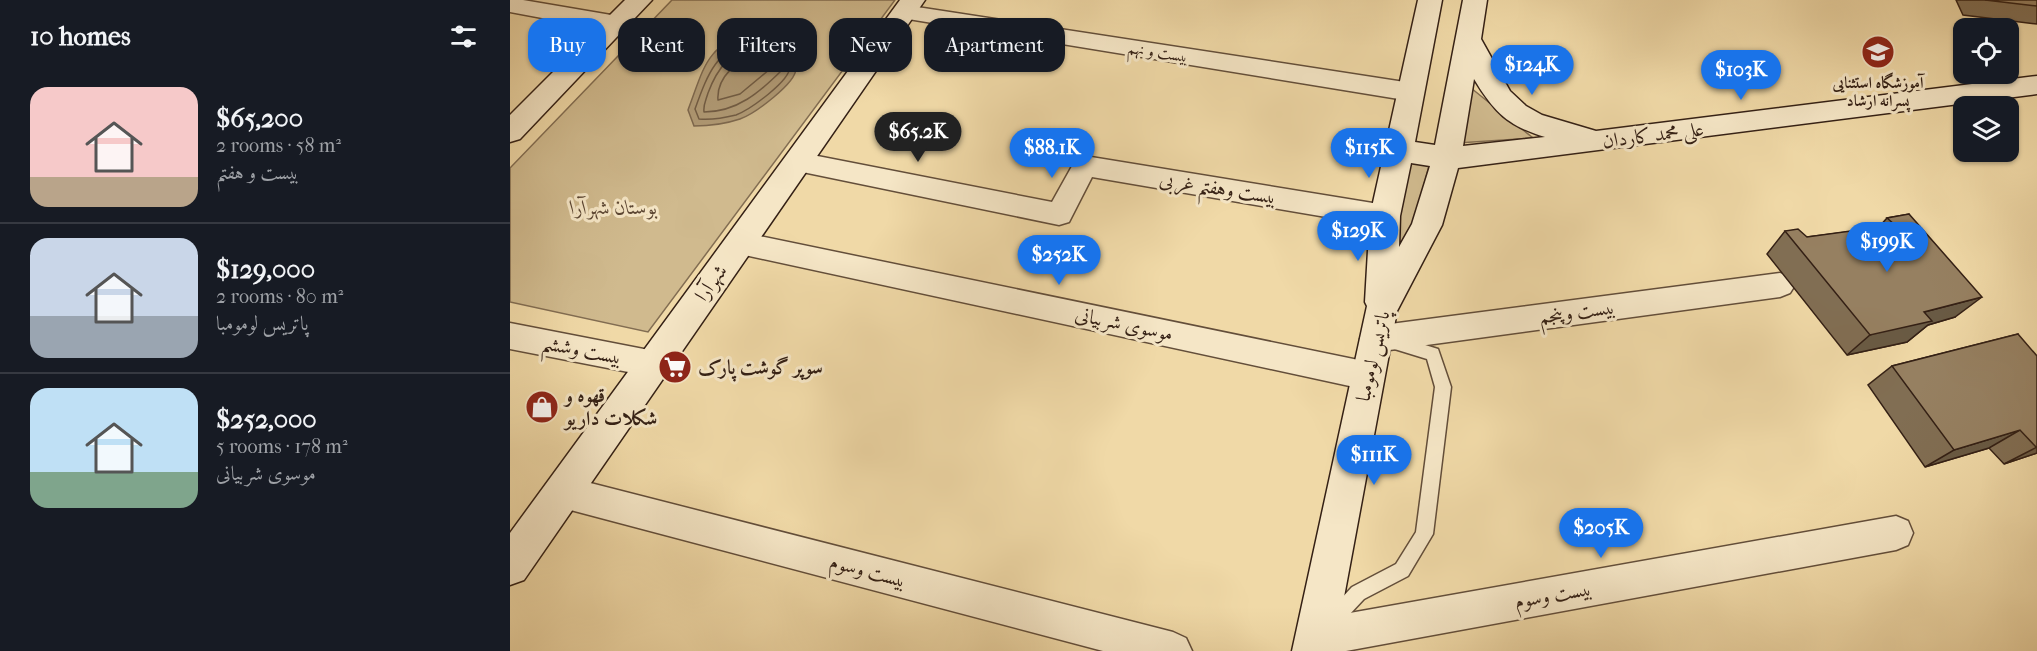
<!DOCTYPE html>
<meta charset="utf-8">
<style>
:root{--surface:#171b24;--page:#242831;--text:#f1f3f6;--muted:#9ea1a6;--line:#363941;--accent:#1a73e8}
body{margin:0;font-family:"IM FELL French Canon",Amiri,serif;background:var(--page);color:var(--text);height:100vh;display:flex;flex-direction:column;font-size:22px;white-space:nowrap}
*{box-sizing:border-box;margin:0}
p{font-size:20px;color:var(--muted)}
.icon{flex:none;width:33px;height:33px;fill:none;stroke:currentColor;stroke-width:2;stroke-linecap:round;stroke-linejoin:round}
.map{position:relative;flex:1;overflow:hidden}
.drawer{display:flex;flex-direction:column;background:var(--surface);width:510px}
.drawer>*{flex:none}
.hud{position:absolute;left:18px;top:18px;width:570px;height:54px;display:flex;gap:12px}
.controls{position:absolute;left:1443px;top:18px;display:grid;gap:12px}
.controls a{display:grid;place-items:center;width:66px;height:66px;border-radius:12px;background:var(--surface);box-shadow:0 2px 4px #0004;font-size:30px}
.price{position:absolute;translate:-50% -51px;padding:0 14px;border-radius:21px;background:var(--accent);color:#fff;font-size:20px;line-height:39px;filter:drop-shadow(0 2px 3px #0008)}
.price::after{content:'';position:absolute;left:50%;top:36px;width:18px;height:14px;margin-left:-9px;background:inherit;clip-path:polygon(0 0,100% 0,50% 100%)}
.price.on{background:#222;color:#fff}
ul{padding:0;list-style:none}
li{display:flex;align-items:center;gap:18px;height:150px;padding:0 30px}
li+li{border-top:2px solid var(--line)}
li span{display:grid;place-items:center;flex:none;width:168px;height:120px;border-radius:18px;color:#555}
li>.icon{margin-inline-start:auto}
span .icon{width:72px;height:72px;fill:#fffc;stroke-width:1}
li b{font-size:26px}
h2{display:flex;justify-content:space-between;align-items:center;height:72px;padding:0 30px;font-size:26px}
.chip{padding:0 21px;border-radius:18px;background:var(--surface);box-shadow:0 2px 4px #0004;font-size:21px;line-height:54px}
.chip.on{background:var(--accent);color:#fff}
main{display:flex;flex:1;min-height:0}
.map>svg:first-child{display:block}
.green{fill:#d0ba8e;stroke:#826d52;stroke-width:1.5}
.water{fill:#b09a75;stroke:#7e694f;stroke-width:1.5}
.lines{fill:none;stroke-linecap:round;stroke-linejoin:round}
.shore{stroke:#725d45;stroke-width:1.5}
.lane-casing{stroke:#634e3a;stroke-width:3}
.street-casing{stroke:#634e3a;stroke-width:3}
.secondary-casing{stroke:#342015;stroke-width:3}
.lane{fill:#f5e6c6;fill-rule:evenodd}
.street{fill:#f5e6c6;fill-rule:evenodd}
.secondary{fill:#f5e6c6;fill-rule:evenodd}
.wall{fill:#816e53;stroke:#342015;stroke-width:1.5}
.shaded-wall{fill:#695a44;stroke:#342015;stroke-width:1.5}
.building{fill:#968061;stroke:#342015;stroke-width:1.5}
.labels{text-anchor:middle;dominant-baseline:central;stroke-width:6;stroke-linejoin:round;paint-order:stroke}
.far-street-label{font-size:16px;fill:#342015;stroke:#f5e6c6}
.far-poi-label{font-size:16px;font-weight:bold;fill:#342015;stroke:#f5e6c6}
.street-label{font-size:20px;fill:#342015;stroke:#f5e6c6}
.park-label{font-size:20px;font-style:italic;fill:#5b4633;stroke:#f5e6c6}
.poi-label{font-size:20px;font-weight:bold;fill:#342015;stroke:#f5e6c6;text-anchor:start}
</style>
<main>
<section class="drawer">
<h2>10 homes<svg class="icon" aria-label="filters" viewBox="0 0 24 24"><path d="M4 7h16M4 17h16"/><circle cx="9" cy="7" r="2"/><circle cx="15" cy="17" r="2"/></svg></h2>
<ul>
<li><span style="background:linear-gradient(#f6c9c9 75%,#b9a48a 0)"><svg class="icon" aria-label="home" viewBox="0 0 24 24"><path d="M3 11l9-7 9 7M6 9v11h12V9"/></svg></span><div><b>$65,200</b><p>2 rooms · 58 m²</p><p>بیست و هفتم</p></div></li>
<li><span style="background:linear-gradient(#c9d6e8 65%,#9aa5b1 0)"><svg class="icon" aria-label="home" viewBox="0 0 24 24"><path d="M3 11l9-7 9 7M6 9v11h12V9"/></svg></span><div><b>$129,000</b><p>2 rooms · 80 m²</p><p>پاتریس لومومبا</p></div></li>
<li><span style="background:linear-gradient(#bfe0f5 70%,#7fa58c 0)"><svg class="icon" aria-label="home" viewBox="0 0 24 24"><path d="M3 11l9-7 9 7M6 9v11h12V9"/></svg></span><div><b>$252,000</b><p>5 rooms · 178 m²</p><p>موسوی شربیانی</p></div></li>
</ul>
</section>
<div class="map">
<svg width="1527" height="651" viewBox="0 0 1527 651">
<rect width="100%" height="100%" fill="#f0d9a7"/>
<filter id="stains"><feTurbulence type="fractalNoise" baseFrequency=".00333" numOctaves="4"/><feColorMatrix values="0 0 0 0 .2 0 0 0 0 .09 0 0 0 0 .02 0 0 0 .5 -.17"/></filter>
<radialGradient id="worn" r=".72"><stop offset=".6" stop-color="#630" stop-opacity="0"/><stop offset="1" stop-color="#630" stop-opacity=".3"/></radialGradient>
<path class="green" d="M 162,0 L 385,0 L 138,332 L 0,302 L 0,168 Z
M 961,88 L 1023,138 L 948,143 Z
M 896,162 L 919,166 L 896,252 L 878,248 Z"/>
<path class="water" d="M 245,27 L 265,27 C 270,36 286,58 286,68 C 287,83 244,114 230,119 C 215,124 199,126 184,126 L 178,110 C 196,62 195,49 245,27 Z"/>
<g class="lines">
<path class="shore" d="M 245,34 L 262,34 C 268,43 279,55 280,66 C 281,81 239,110 226,115 C 214,118 201,120 189,119 L 185,109 C 199,70 206,53 245,34 Z
M 247,41 L 258,42 L 272,70 C 250,92 227,112 194,112 C 193,105 196,100 198,93 C 208,66 221,53 247,41 Z
M 249,50 L 253,51 L 260,69 L 230,94 L 208,100 C 206,76 230,59 249,50 Z"/>
<g class="lane-casing">
<path id="lane" d="M 883,335 L 928,349 L 941,387 L 923,534 L 898,576 L 854,599 L 824,631 L 818,634 L 812,631 L 809,625 L 812,619 L 842,587 L 886,564 L 906,532 L 925,387 L 917,359 L 878,347 L 875,342 L 878,337 Z"/>
</g>
<g class="street-casing">
<path id="street" d="M 0,0 L 13,0 L 107,16 L 115,19 L 119,24 L 115,29 L 107,32 L 0,12 Z
M 394,5 L 901,83 L 910,86 L 913,92 L 910,98 L 901,101 L 386,17 L 383,12 L 386,7 Z
M 287,152 L 542,202 L 566,159 L 575,156 L 875,205 L 885,208 L 889,216 L 885,224 L 875,227 L 582,177 L 559,222 L 549,225 L 278,169 L 274,162 L 278,155 Z
M 230,232 L 858,362 L 869,366 L 874,376 L 869,386 L 858,390 L 230,254 L 220,251 L 216,243 L 220,235 Z
M 1270,273 L 1280,277 L 1285,285 L 1280,293 L 1270,297 L 865,352 L 854,348 L 850,339 L 854,330 L 865,326 Z
M 0,323 L 144,351 L 155,354 L 159,364 L 155,374 L 144,377 L 0,349 Z
M 53,476 L 663,632 L 676,638 L 682,651 L 593,651 L 53,508 L 41,503 L 36,492 L 41,481 Z
M 1386,516 L 1398,521 L 1403,533 L 1398,545 L 1386,550 L 836,651 L 793,651 L 787,638 L 793,625 L 806,619 Z"/>
</g>
<g class="secondary-casing">
<path id="secondary" d="M 115,0 L 142,0 L 10,139 L 0,142 L 0,115 Z
M 390,0 L 415,0 L 14,580 L 0,585 L 0,533 Z
M 908,0 L 932,0 L 905,142 L 925,145 L 953,0 L 977,0 L 971,39 L 1000,91 L 1016,106 L 1032,115 L 1086,131 L 1527,76 L 1527,94 L 948,168 L 932,225 L 887,311 L 824,651 L 782,651 L 857,306 L 855,302 L 860,216 ZM 964,79 C 984,112 998,126 1035,137 L 953,146 ZM 901,163 L 920,166 L 902,224 L 889,247 L 890,216 Z"/>
</g>
<use href="#lane" class="lane"/>
<use href="#street" class="street"/>
<use href="#secondary" class="secondary"/>
</g>
<path class="wall" d="M 1446,0 L 1527,0 L 1527,24 L 1453,15 Z
M 1399,214 L 1445,317 L 1418,325 L 1397,342 L 1337,355 L 1257,254 L 1275,231 L 1297,237 L 1368,228 L 1377,218 Z
M 1508,334 L 1527,453 L 1494,464 L 1479,448 L 1415,467 L 1358,385 L 1382,366 Z"/>
<path class="shaded-wall" d="M 1472,297 L 1445,317 L 1418,325 L 1397,342 L 1337,355 L 1360,335 L 1414,312 Z
M 1510,430 L 1479,448 L 1415,467 L 1444,450 Z
M 1527,447 L 1527,453 L 1494,464 Z"/>
<path class="building" d="M 1475,0 L 1527,0 L 1527,6 Z
M 1399,214 L 1472,297 L 1414,312 L 1422,321 L 1360,335 L 1275,231 L 1288,229 L 1297,237 L 1385,225 L 1377,218 Z
M 1508,334 L 1527,356 L 1527,447 L 1526,447 L 1510,430 L 1444,450 L 1382,366 Z"/>
<defs>
<g id="school-disc" transform="scale(1.725)"><circle r="9.5" fill="#8f2418" stroke="#f5e6c6"/><path d="M0-5L7-2L0 1L-7-2ZM-4 1L0 2.5L4 1V4Q0 6-4 4Z" fill="#fff"/></g>
<g id="supermarket-disc" transform="scale(1.725)"><circle r="9.5" fill="#8f2418" stroke="#f5e6c6"/><path d="M-6-5.5h2.5l.6 2H6L4.5 2H-2.5L-4.4-4H-6ZM-1.5 3.2a1.3 1.3 0 1 0 .1 0ZM3 3.2a1.3 1.3 0 1 0 .1 0Z" fill="#fff"/></g>
<g id="shop-disc" transform="scale(1.725)"><circle r="9.5" fill="#8f2418" stroke="#f5e6c6"/><path d="M-5-2.5h2.3a2.7 3.5 0 0 1 5.4 0H5L5.5 6h-11ZM-1.5-2.5h3a1.5 2.3 0 0 0-3 0Z" fill="#fff"/></g>
</defs>
<g fill-rule="evenodd">
<use href="#school-disc" x="1368" y="52"/>
<use href="#supermarket-disc" x="165" y="367"/>
<use href="#shop-disc" x="32" y="407"/>
</g>
<g class="labels">
<g class="far-street-label">
<text transform="translate(648 52) rotate(9)">بیست و نهم</text>
</g>
<g class="far-poi-label">
<text x="1368" y="82">آموزشگاه استثنایی<tspan x="1368" dy="18">پسرانه ارشاد</tspan></text>
</g>
<g class="street-label">
<text transform="translate(1143 135) rotate(-7)">علی محمد کاردان</text>
<text transform="translate(708 188) rotate(9)">بیست وهفتم غربی</text>
<text transform="translate(201 283) rotate(-54)">شهرآرا</text>
<text transform="translate(1067 312) rotate(-8)">بیست وپنجم</text>
<text transform="translate(614 324) rotate(12)">موسوی شربیانی</text>
<text transform="translate(72 350) rotate(11)">بیست وششم</text>
<text transform="translate(863 356) rotate(-77)">پاتریس لومومبا</text>
<text transform="translate(358 571) rotate(15)">بیست وسوم</text>
<text transform="translate(1043 595) rotate(-10)">بیست وسوم</text>
</g>
<g class="park-label">
<text x="104" y="207">بوستان شهرآرا</text>
</g>
<g class="poi-label">
<text x="188" y="367">سوپر گوشت پارک</text>
<text x="55" y="395">قهوه و<tspan x="55" dy="23">شکلات داریو</tspan></text>
</g>
</g>
<rect width="100%" height="100%" filter="url(#stains)"/>
<rect width="100%" height="100%" fill="url(#worn)"/>
</svg>
<div class="controls">
<a><svg class="icon" aria-label="locate" viewBox="0 0 24 24"><circle cx="12" cy="12" r="6"/><path d="M12 2v4M12 18v4M2 12h4M18 12h4"/></svg></a>
<a><svg class="icon" aria-label="layers" viewBox="0 0 24 24"><path d="M12 4l9 5-9 5-9-5zM3 14l9 5 9-5"/></svg></a>
</div>
<b class="price" style="left:1022px;top:96px">$124K</b>
<b class="price" style="left:1231px;top:101px">$103K</b>
<b class="price on" style="left:408px;top:163px">$65.2K</b>
<b class="price" style="left:542px;top:179px">$88.1K</b>
<b class="price" style="left:859px;top:179px">$115K</b>
<b class="price" style="left:848px;top:262px">$129K</b>
<b class="price" style="left:1377px;top:273px">$199K</b>
<b class="price" style="left:549px;top:286px">$252K</b>
<b class="price" style="left:864px;top:486px">$111K</b>
<b class="price" style="left:1091px;top:559px">$205K</b>
<div class="hud">
<a class="chip on">Buy</a>
<a class="chip">Rent</a>
<a class="chip">Filters</a>
<a class="chip">New</a>
<a class="chip">Apartment</a>
</div>
</div>
</main>
